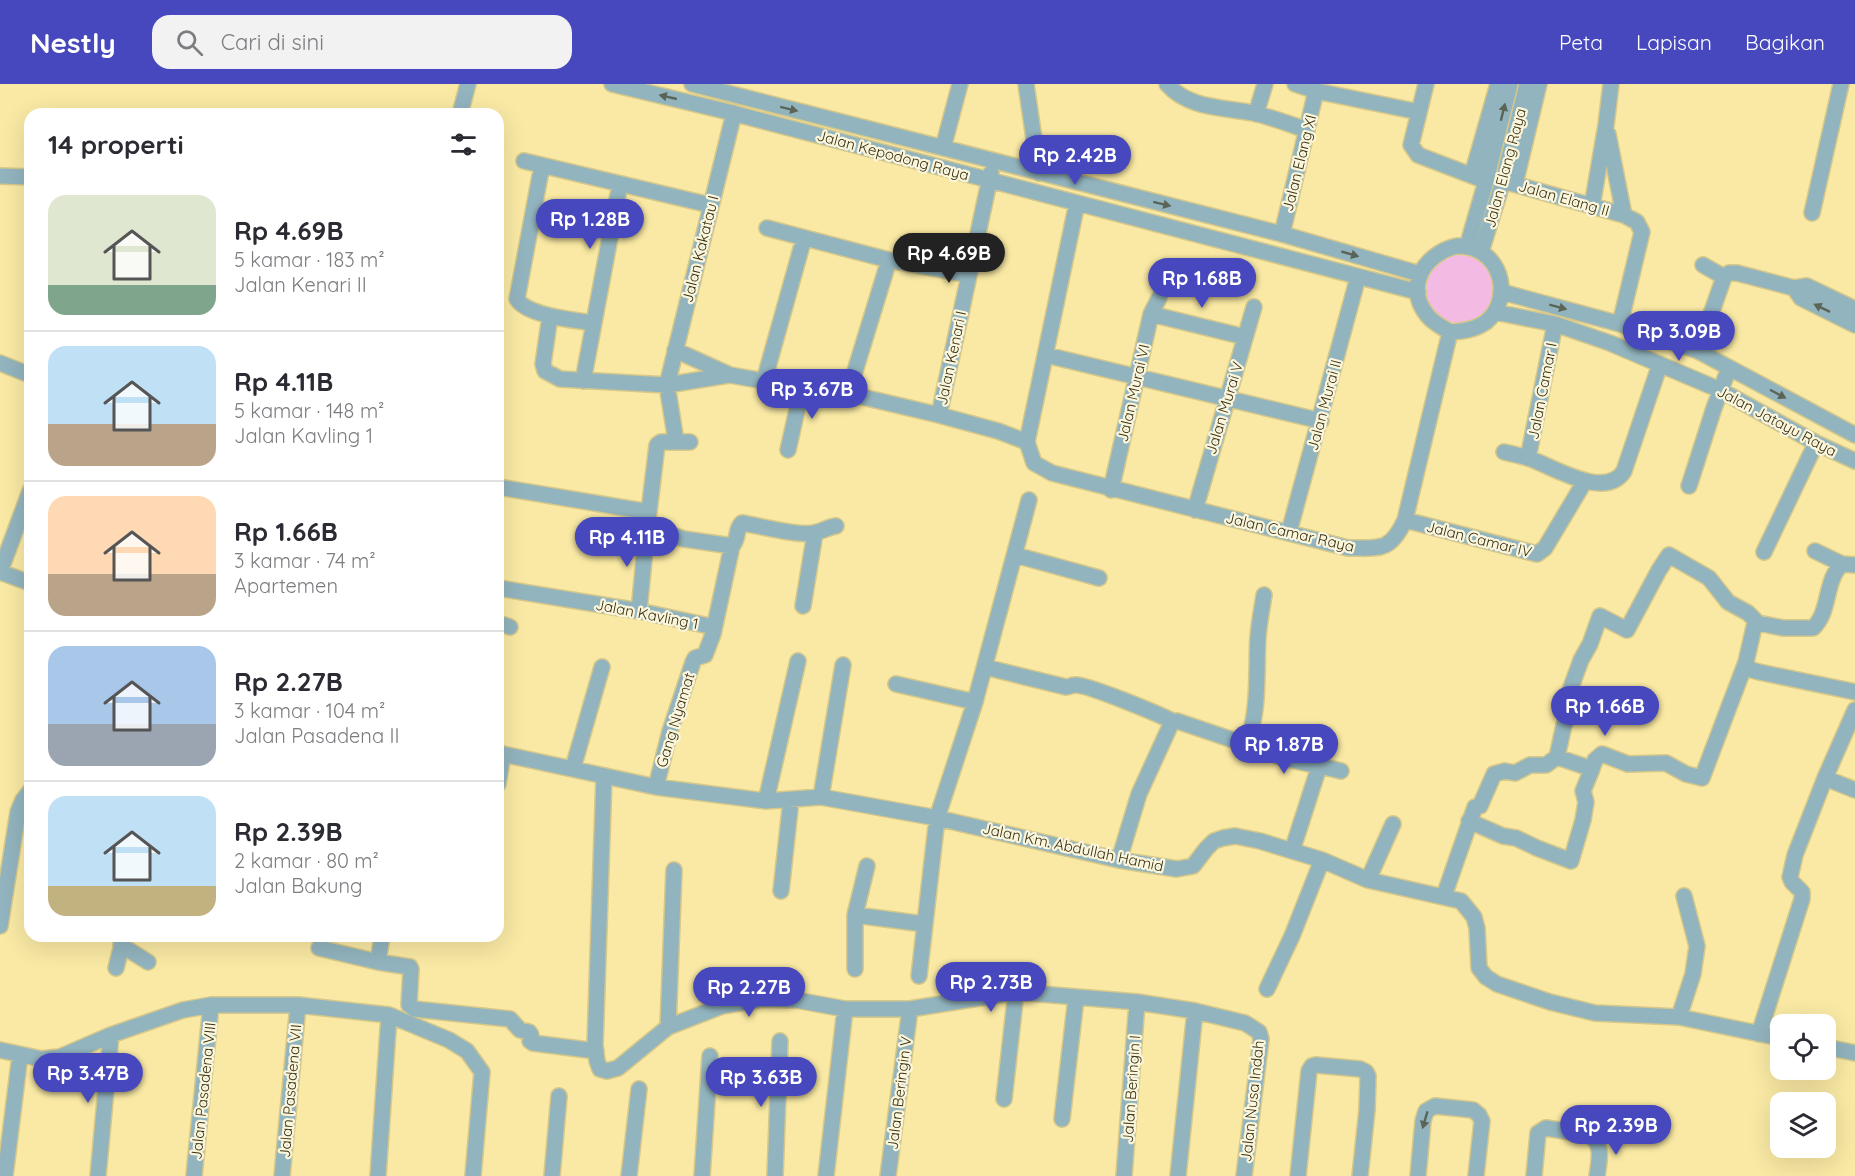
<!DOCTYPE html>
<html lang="id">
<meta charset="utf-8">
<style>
:root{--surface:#fff;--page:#f2f2f3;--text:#2b2b33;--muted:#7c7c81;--line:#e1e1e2;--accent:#4748be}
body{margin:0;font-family:Quicksand,sans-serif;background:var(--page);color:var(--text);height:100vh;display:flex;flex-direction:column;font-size:22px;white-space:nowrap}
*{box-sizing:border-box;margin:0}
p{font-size:20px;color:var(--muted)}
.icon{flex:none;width:33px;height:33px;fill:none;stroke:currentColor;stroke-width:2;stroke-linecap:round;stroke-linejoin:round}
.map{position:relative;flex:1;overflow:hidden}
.sheet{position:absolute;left:24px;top:24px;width:480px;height:834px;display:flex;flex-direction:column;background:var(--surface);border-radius:18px;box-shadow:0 6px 24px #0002}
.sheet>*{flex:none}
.buttons{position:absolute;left:1770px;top:930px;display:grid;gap:12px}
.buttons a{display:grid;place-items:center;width:66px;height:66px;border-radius:12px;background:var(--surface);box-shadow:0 6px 24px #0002;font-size:30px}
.price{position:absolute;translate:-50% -51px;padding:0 14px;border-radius:21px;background:var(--accent);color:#fff;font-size:20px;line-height:39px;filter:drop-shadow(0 2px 3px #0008)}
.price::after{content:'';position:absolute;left:50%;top:36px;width:18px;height:14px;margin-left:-9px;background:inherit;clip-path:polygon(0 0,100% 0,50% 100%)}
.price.selected{background:#222;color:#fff}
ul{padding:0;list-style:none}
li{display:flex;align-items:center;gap:18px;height:150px;padding:0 24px}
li+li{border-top:2px solid var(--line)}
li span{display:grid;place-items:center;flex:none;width:168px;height:120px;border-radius:18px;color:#555}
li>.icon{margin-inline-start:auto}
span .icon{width:72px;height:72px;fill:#fffc;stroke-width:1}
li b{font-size:26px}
h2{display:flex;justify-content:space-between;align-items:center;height:72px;padding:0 24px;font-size:26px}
header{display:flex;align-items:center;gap:36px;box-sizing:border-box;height:84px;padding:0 30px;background:var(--accent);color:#fff}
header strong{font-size:28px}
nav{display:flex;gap:33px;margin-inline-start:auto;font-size:21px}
.search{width:420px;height:54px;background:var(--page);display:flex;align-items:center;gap:15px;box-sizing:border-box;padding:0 21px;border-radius:18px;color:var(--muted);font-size:22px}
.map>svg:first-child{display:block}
.green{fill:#f3bae3}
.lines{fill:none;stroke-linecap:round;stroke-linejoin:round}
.minor-casing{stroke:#d6c88a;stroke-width:18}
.minor{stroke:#92b4be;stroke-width:15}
.oneway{fill:#5a6457}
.labels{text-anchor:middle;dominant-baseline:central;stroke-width:4.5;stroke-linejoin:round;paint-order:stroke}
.street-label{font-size:15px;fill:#352f13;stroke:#fcf6dc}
</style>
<header>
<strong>Nestly</strong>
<div class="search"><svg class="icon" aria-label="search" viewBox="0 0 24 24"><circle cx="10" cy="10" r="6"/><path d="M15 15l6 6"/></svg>Cari di sini</div>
<nav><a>Peta</a><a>Lapisan</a><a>Bagikan</a></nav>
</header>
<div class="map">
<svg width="1855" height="1092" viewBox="0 0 1855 1092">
<rect width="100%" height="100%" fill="#f9e9a4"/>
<path class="green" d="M1426 205a34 34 0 1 1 68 0a34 34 0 1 1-68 0Z"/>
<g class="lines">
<g class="minor-casing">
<path id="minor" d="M 612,0 L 725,27 L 1418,208
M 692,0 L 1282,150 L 1420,190
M 1026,0 L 1039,89
M 1167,0 C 1189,25 1223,23 1253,29 C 1271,33 1289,40 1307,46
M 1295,0 L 1316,7 L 1419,28
M 1426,0 L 1411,61 L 1418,71 L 1486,97
M 460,30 L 468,0
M 1256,30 L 1265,0
M 1608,50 L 1624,131
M 943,64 L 960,0
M 524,77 L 710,121
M 542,81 L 517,215 C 527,232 574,236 593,239
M 1472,91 L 1498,0
M 0,92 L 30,93
M 1503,97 L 1624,131 L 1637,138 L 1642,148 L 1620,240
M 1515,100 L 1539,0
M 1592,122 L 1606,41 L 1611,0
M 1812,129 L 1841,0
M 767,144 L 889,176 L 968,191
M 1282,150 L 1316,7
M 1457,162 C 1465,162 1472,163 1479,167 C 1505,181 1509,219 1486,238 C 1475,246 1463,247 1450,248 C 1442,243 1433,239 1427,231 C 1404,202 1425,169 1457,162 Z
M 1467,163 L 1486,97 L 1510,0
M 1481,168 L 1503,97 L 1527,0
M 1703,181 L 1724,193 L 1729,189 L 1737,189 L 1794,204 L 1807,202 L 1855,225
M 1794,204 L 1801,214 L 1855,241
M 1502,208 L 1620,240 L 1698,267 L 1855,351
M 1495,228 L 1555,240 L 1610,259 L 1720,306 L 1816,359 L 1855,377
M 1151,230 L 1245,253
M 550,232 L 543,280 L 545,287 L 560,295 L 667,301 L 729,291
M 675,266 L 730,291 L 764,297 L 803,299 L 939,331 L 998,347 L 1027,358
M 1698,267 L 1724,193
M 1046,271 L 1321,337
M 0,279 L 30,291
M 583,297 L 620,100
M 764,297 L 804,154
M 848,310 L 889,176
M 939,331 L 991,89
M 676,357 L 667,301 L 734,29
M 690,358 L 661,358 L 657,361 L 647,444 L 684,455 L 732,462 C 739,456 735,445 742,439 C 761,442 797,452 813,449 C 821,448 828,443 836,442
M 1027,358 L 1034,379 L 1052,389 L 1348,464 C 1380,464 1390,468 1405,436 L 1450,248
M 1027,358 L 1077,119
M 788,366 L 803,299
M 1504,368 C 1513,370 1522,372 1531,375 C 1555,384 1606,416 1624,387 L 1660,280
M 1528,374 L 1555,240
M 1689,402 L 1714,324 L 1729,284
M 498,403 L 649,428
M 1111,406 L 1151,230 L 1159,214
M 1195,426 L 1254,223
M 1405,436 L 1537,470 L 1545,464 L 1585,397
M 1289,448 L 1358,193
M 1815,467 L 1842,480
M 1764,468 L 1816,359
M 1015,471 L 1099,494
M 1855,481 L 1842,480 C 1824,497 1831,527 1813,544 L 1783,544 L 1758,539 L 1754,543 L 1746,578 L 1749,585 L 1759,588 L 1855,608
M 0,488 L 30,407
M 0,488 L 30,499
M 498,504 L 639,527 L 714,543
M 803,522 L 815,449
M 639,527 L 647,444
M 498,539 L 510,543
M 985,583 L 1066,603 C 1069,603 1072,601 1075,601 C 1087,600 1161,631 1174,638
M 896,600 L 975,618
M 1246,655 C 1274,677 1308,678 1341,687
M 498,669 L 656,703 L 766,717 L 821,713 L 937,734 L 1119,776 L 1177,785 L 1193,782 L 1206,765 L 1214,757 L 1223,754 L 1235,752 L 1260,757 L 1322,776 L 1368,796 L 1461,817 L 1474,833 L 1477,844 L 1479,884 L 1486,893 L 1497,900 L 1550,918 L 1595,929 L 1679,933 L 1780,954
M 1557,673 L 1564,641 L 1572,626 L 1566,617 L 1581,576 L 1590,560 L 1600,532 L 1627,546 L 1659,486 L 1669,471 L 1709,494 L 1728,518 L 1748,529 L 1758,539
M 573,684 L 602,583
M 604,692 L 595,961 L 597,977 L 600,985 L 607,987 L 618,984 L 668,943 L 722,922 L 764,915 L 796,916 L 845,925 L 910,925 L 1016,908 L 1137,918 L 1195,927 L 1245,939 L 1259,948 L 1261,955 L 1244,1092
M 1825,694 L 1855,706
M 498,700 L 503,670
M 656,703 L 670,647 L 693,578 L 695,574 L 705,571 L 713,550 L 732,462
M 821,713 L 843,581
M 766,717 L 798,577
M 1469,737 L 1503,752 L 1516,754 L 1537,764 L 1571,777 L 1583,736 L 1586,718 L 1583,707 L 1592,685
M 1292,767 L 1319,683
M 1119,776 L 1139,710 L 1171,640 L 1177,637 L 1236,657 L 1246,655 C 1260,637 1256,577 1258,553 C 1259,539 1262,525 1264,511
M 1368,796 L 1393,740
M 781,807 L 791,716
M 1444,812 L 1475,723 L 1480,722 L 1494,690 L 1505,687 L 1515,689 L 1530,681 L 1546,681 L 1557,673 L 1592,685 L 1595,676 L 1602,670 L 1628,680 L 1666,679 L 1686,690 L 1702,694 L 1746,578
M 855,831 L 924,840
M 0,842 L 18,728 L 23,716 L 30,707
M 121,861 L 148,878
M 319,864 L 378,878 L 382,852
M 378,878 L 410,883 L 411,885 L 409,921 L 414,925 L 510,935 L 520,946 L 529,948 L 531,951 L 530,957 L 533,959 L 596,967
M 116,884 L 124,852
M 855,885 L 855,831 L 867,782
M 919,892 L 937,734 L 975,618 L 1029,416
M 1267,905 L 1292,852 L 1322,776
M 1679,933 L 1693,890 L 1697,862 L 1684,812
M 668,943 L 674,786
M 1759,950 L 1802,815 L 1802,808 L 1792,798 L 1790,793 L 1795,771 L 1825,694 L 1855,626
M 1826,963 L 1855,969
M 0,966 L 42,975 L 60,973 L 111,951 L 183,926 L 211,921 L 298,921 L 389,931 L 449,956 L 467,967 L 482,988 L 473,1092
M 1004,1015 L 1016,908
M 1062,1035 L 1076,914
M 5,1092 L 20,971
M 98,1092 L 111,951
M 194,1092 L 211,921
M 282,1092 L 298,921
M 378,1092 L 389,931
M 552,1092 L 559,1012
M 629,1092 L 639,1005
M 702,1092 L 710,972
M 775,1092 L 780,957
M 826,1092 L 845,925
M 888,1092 L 910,925
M 1124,1092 L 1137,918
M 1178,1092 L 1195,927
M 1298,1092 L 1309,987 L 1312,982 L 1316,981 L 1360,985 L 1366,988 L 1368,992 L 1367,1026 L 1360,1092
M 1418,1092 L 1423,1037 L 1426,1027 L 1435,1022 L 1473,1026 L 1479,1031 L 1482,1037 L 1476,1092
M 1534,1092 L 1538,1049 L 1546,1044 L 1589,1051 C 1604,1060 1599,1077 1597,1092"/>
</g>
<use href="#minor" class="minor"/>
</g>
<defs><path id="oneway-solid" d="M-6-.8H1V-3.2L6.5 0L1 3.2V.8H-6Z" transform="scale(1.5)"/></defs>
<g class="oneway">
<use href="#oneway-solid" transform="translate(668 13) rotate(-167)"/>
<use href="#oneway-solid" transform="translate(789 25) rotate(14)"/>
<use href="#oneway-solid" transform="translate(1503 28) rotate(-76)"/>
<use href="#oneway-solid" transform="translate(1162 120) rotate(14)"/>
<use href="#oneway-solid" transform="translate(1350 170) rotate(16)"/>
<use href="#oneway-solid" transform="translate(1558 223) rotate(15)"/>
<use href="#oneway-solid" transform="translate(1822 224) rotate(-154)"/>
<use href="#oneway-solid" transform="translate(1778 310) rotate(28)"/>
<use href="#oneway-solid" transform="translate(1425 1036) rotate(106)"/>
</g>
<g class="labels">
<g class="street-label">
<text transform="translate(893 71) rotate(15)">Jalan Kepodong Raya</text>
<text transform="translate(1299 79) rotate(-76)">Jalan Elang XI</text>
<text transform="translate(1505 84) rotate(-75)">Jalan Elang Raya</text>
<text transform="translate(1564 114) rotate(16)">Jalan Elang II</text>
<text transform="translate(700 165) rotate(-76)">Jalan Kakatau I</text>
<text transform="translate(951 274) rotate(-78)">Jalan Kenari I</text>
<text transform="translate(1542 307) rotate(-79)">Jalan Camar I</text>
<text transform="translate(1133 309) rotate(-77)">Jalan Murai VI</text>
<text transform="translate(1324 321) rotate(-75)">Jalan Murai II</text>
<text transform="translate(1224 324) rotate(-73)">Jalan Murai V</text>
<text transform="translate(1777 337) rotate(28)">Jalan Jatayu Raya</text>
<text transform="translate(1290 448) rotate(13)">Jalan Camar Raya</text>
<text transform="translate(1479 455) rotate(14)">Jalan Camar IV</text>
<text transform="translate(647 530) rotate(11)">Jalan Kavling 1</text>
<text transform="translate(675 636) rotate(-73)">Gang Nyamat</text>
<text transform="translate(1073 763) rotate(12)">Jalan Km. Abdullah Hamid</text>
<text transform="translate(1131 1005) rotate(-86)">Jalan Beringin I</text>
<text transform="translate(203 1007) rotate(-84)">Jalan Pasadena VIII</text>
<text transform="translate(290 1007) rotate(-85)">Jalan Pasadena VII</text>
<text transform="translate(899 1009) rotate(-83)">Jalan Beringin V</text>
<text transform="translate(1252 1017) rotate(-84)">Jalan Nusa Indah</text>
</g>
</g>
</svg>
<div class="buttons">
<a><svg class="icon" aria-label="locate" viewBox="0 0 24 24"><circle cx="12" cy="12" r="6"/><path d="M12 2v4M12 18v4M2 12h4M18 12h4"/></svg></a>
<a><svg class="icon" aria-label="layers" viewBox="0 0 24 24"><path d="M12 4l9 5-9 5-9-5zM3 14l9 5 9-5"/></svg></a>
</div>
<b class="price" style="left:1075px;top:102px">Rp 2.42B</b>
<b class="price" style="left:590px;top:166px">Rp 1.28B</b>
<b class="price selected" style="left:949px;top:200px">Rp 4.69B</b>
<b class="price" style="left:1202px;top:225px">Rp 1.68B</b>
<b class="price" style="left:1679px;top:278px">Rp 3.09B</b>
<b class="price" style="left:812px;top:336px">Rp 3.67B</b>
<b class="price" style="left:627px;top:484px">Rp 4.11B</b>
<b class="price" style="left:1605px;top:653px">Rp 1.66B</b>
<b class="price" style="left:1284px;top:691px">Rp 1.87B</b>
<b class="price" style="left:991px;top:929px">Rp 2.73B</b>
<b class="price" style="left:749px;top:934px">Rp 2.27B</b>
<b class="price" style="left:88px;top:1020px">Rp 3.47B</b>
<b class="price" style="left:761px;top:1024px">Rp 3.63B</b>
<b class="price" style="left:1616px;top:1072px">Rp 2.39B</b>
<section class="sheet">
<h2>14 properti<svg class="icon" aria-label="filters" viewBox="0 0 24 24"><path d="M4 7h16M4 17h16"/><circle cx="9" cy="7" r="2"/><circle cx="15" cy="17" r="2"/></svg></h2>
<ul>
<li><span style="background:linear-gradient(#dfe7d0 75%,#7fa58c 0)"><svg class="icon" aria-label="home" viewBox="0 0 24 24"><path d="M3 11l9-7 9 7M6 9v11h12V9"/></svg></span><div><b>Rp 4.69B</b><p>5 kamar · 183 m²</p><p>Jalan Kenari II</p></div></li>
<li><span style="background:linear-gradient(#bfe0f5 65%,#b9a48a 0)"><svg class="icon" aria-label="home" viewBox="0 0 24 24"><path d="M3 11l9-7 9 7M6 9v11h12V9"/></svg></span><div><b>Rp 4.11B</b><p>5 kamar · 148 m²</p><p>Jalan Kavling 1</p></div></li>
<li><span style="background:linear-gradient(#ffd9b3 65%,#b9a48a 0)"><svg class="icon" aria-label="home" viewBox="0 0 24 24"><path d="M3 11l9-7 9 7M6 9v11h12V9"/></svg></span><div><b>Rp 1.66B</b><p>3 kamar · 74 m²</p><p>Apartemen</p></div></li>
<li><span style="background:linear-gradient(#a9c7e8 65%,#9aa5b1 0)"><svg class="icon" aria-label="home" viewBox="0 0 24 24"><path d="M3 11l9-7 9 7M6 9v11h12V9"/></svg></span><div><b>Rp 2.27B</b><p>3 kamar · 104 m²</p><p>Jalan Pasadena II</p></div></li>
<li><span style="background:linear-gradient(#bfe0f5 75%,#c2b280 0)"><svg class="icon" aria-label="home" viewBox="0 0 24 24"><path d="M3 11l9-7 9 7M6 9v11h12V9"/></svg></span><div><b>Rp 2.39B</b><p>2 kamar · 80 m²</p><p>Jalan Bakung</p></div></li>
</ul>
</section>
</div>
